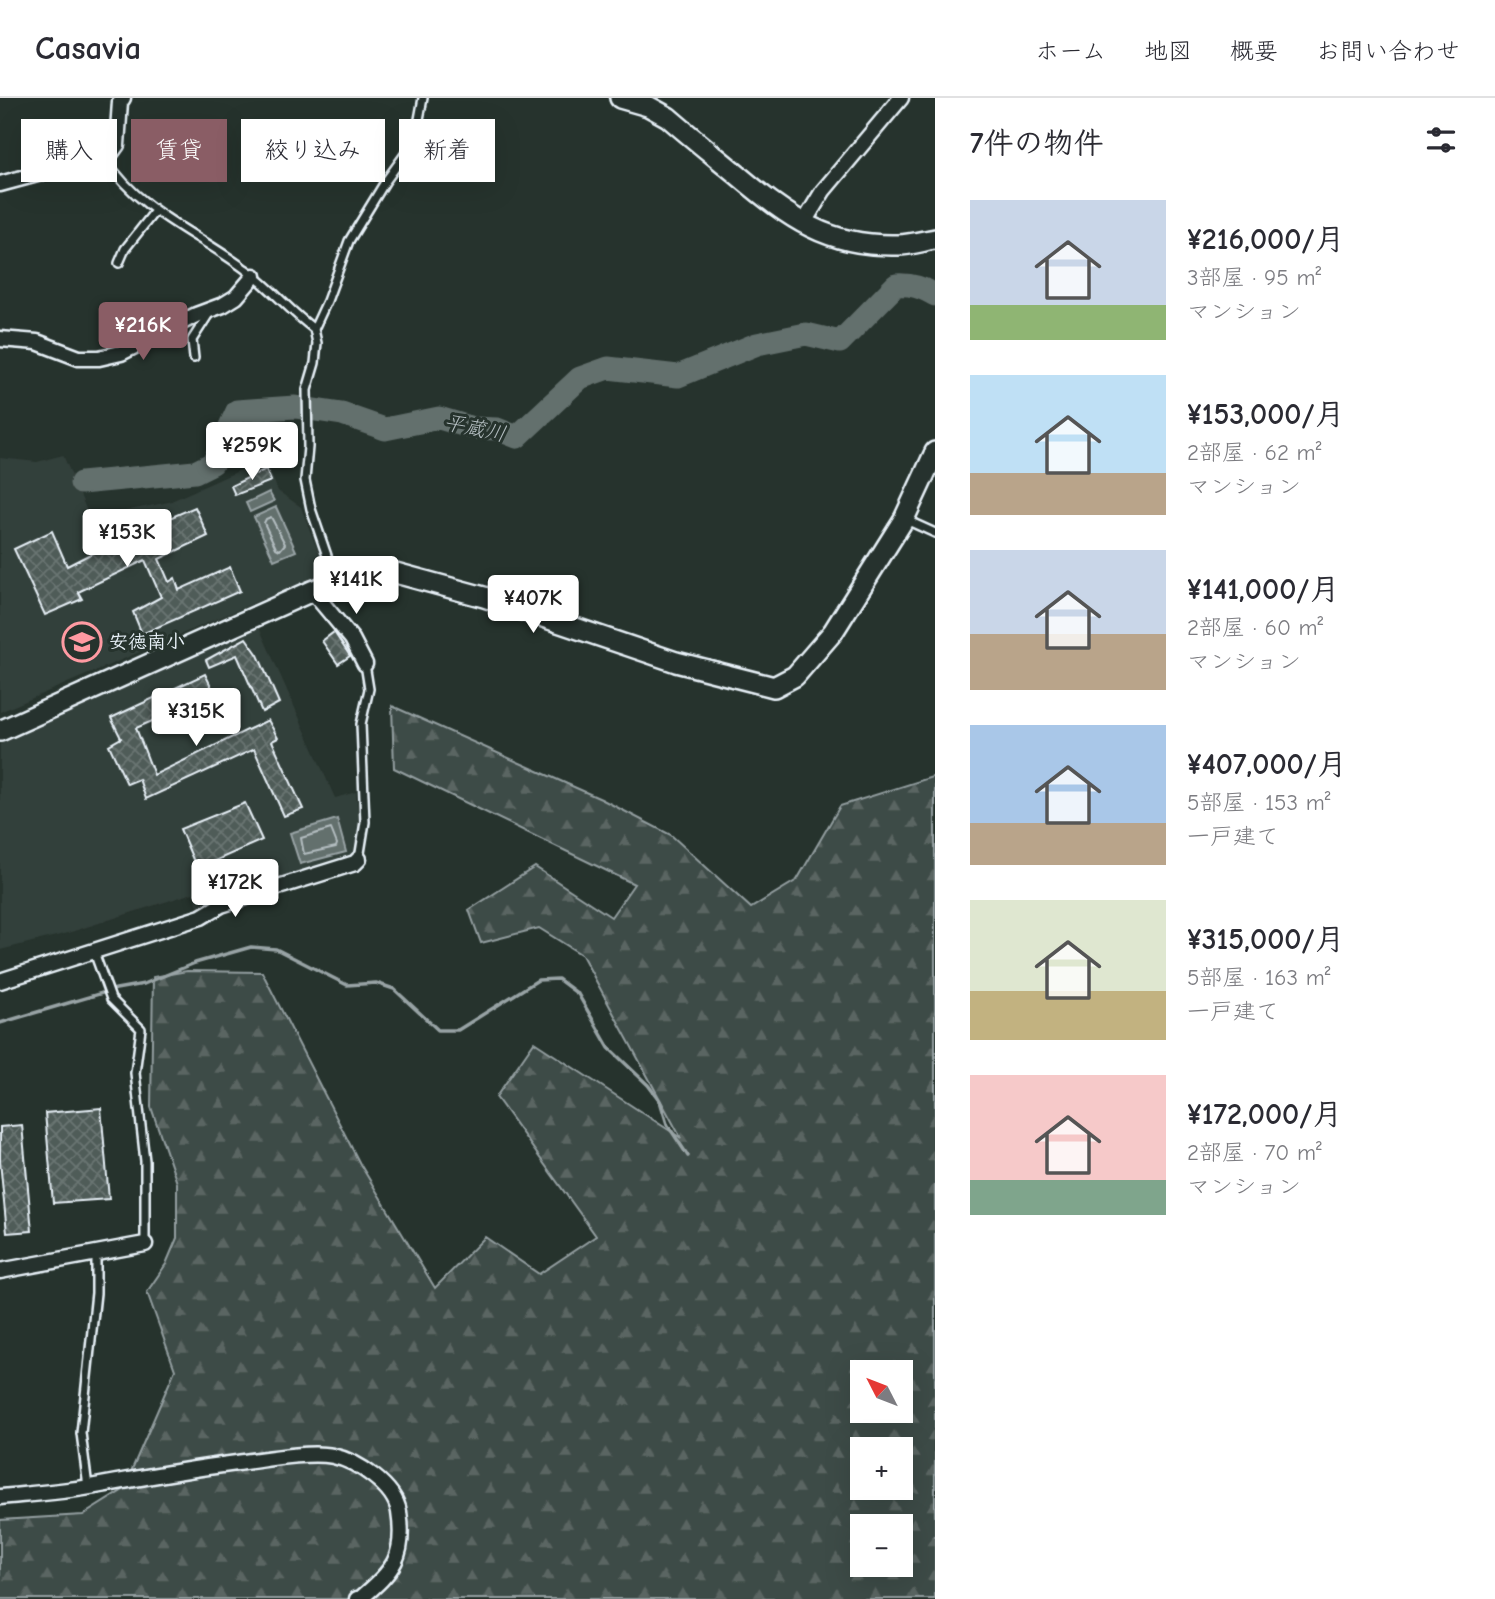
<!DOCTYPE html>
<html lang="ja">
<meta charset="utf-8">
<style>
:root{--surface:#fff;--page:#f2f2f3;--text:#2b2b33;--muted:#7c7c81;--line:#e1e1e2;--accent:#8a5d65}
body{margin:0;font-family:"Comic Neue","Klee One",sans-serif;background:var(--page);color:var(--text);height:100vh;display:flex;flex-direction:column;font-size:26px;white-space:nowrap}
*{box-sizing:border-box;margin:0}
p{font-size:23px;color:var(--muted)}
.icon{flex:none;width:38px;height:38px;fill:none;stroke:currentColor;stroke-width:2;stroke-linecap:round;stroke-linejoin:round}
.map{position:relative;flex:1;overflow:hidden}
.sheet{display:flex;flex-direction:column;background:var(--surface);width:560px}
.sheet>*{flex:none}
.banner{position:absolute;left:21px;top:21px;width:665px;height:63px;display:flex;gap:14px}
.needle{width:46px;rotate:312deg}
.controls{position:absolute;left:850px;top:1262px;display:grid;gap:14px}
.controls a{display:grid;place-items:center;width:63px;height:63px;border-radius:0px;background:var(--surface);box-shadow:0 7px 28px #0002;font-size:35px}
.price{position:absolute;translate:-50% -60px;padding:0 16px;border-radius:7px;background:#fff;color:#222;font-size:23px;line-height:46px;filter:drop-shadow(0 2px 4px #0008)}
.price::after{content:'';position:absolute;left:50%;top:42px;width:21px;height:16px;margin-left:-10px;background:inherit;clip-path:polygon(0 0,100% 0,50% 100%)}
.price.current{background:var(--accent);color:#fff}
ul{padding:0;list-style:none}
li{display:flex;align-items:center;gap:21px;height:175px;padding:0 35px}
li span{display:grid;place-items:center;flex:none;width:196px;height:140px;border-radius:0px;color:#555}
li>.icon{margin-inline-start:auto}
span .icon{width:84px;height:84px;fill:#fffc;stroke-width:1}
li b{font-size:30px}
h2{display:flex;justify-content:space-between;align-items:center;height:84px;padding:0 35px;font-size:30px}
.tag{padding:0 24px;border-radius:0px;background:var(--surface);box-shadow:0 7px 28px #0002;font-size:24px;line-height:63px}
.tag.current{background:var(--accent);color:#fff}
header{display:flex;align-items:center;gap:42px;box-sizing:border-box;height:98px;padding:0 35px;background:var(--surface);border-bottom:2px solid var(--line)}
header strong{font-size:33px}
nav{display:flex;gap:38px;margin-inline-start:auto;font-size:24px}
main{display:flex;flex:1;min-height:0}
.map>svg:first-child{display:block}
.built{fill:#333f3a}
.forest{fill:url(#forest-firs);stroke:#939ea0;stroke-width:2;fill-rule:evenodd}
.water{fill:#636f6d;stroke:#98a3a5;stroke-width:2}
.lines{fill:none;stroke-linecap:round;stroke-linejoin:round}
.shore{stroke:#b3bdc0;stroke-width:2}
.stream{stroke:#98a3a5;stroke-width:3.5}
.river{stroke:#636f6d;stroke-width:23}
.building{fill:url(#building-cross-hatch);stroke:#e8f1f8;stroke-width:2}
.lane-casing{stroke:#e8f1f8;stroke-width:12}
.street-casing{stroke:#e8f1f8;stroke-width:19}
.secondary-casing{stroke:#e8f1f8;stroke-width:24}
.lane{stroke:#26332d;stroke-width:7}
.street{stroke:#26332d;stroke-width:14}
.secondary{stroke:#26332d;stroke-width:19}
.labels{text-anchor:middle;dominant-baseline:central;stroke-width:6;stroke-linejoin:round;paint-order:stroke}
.poi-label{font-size:19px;font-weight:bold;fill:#e8f1f8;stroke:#26332d;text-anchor:start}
.water-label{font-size:21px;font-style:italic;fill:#b3bdc0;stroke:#26332d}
</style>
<header>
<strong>Casavia</strong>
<nav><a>ホーム</a><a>地図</a><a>概要</a><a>お問い合わせ</a></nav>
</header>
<main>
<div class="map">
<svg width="935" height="1501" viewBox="0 0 935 1501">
<defs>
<pattern id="forest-firs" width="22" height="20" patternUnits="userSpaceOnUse" patternTransform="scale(1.75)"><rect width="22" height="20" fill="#3e4b47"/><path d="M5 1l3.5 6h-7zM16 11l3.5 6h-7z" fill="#5a6562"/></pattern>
<pattern id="building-cross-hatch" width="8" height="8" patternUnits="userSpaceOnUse" patternTransform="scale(1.75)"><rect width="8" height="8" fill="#505c59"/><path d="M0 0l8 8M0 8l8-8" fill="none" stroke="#697472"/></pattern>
</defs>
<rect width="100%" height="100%" fill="#26332d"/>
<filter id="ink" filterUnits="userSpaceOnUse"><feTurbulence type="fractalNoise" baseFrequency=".0143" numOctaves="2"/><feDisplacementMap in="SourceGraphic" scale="14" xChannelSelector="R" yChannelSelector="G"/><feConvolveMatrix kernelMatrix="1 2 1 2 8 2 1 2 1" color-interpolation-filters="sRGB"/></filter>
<g filter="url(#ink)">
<path class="built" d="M 63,357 L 90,420 L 169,404 L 265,361 L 278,393 L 301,409 L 326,474 L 0,614 L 0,360 L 37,364 Z
M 258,527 L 335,700 L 356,694 L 360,731 L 358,751 L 353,761 L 198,808 L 193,795 L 68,835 L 0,852 L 0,646 Z"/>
<path class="forest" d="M 392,608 L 601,701 L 671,737 L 751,810 L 797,782 L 840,708 L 935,678 L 935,1501 L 0,1501 L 0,1422 L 83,1417 L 123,1392 L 175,1272 L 147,1194 L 166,1166 L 177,1140 L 177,1085 L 151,1009 L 153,879 L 187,873 L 262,874 L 360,1066 L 435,1190 L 485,1139 L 539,1176 L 596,1138 L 496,999 L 534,944 L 681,1040 L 582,857 L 539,830 L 481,845 L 469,812 L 535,769 L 611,819 L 634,786 L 394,670 ZM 863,1274 L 901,1274 L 901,1312 L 863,1312 ZM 863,1351 L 901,1351 L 901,1390 L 863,1390 ZM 863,1428 L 901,1428 L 901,1466 L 863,1466 Z"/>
<path class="water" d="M 269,394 L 274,403 L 250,414 L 246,405 Z
M 276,409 L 296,453 L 274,462 L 254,419 Z
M 337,721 L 346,754 L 300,766 L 290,735 Z"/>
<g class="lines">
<path class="shore" d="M 271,419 L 285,446 L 280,452 L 276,450 L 264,425 L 266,421 Z
M 331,731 L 337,746 L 336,749 L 304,756 L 301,740 Z"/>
<path class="stream" d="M 0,925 L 116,891 L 144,886 L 195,865 L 251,849 L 276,851 L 347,887 L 376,885 L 394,891 L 438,932 L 458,932 L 538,882 L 558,881 L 578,896 L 609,950 L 648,987 L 660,1003 L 667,1026 L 688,1058"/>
<path class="river" d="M 81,385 L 195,374 L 213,365 L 237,313 L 295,309 L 342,316 L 385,331 L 439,320 L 473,330 L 497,331 L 517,339 L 580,280 L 608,270 L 678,278 L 757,246 L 806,236 L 840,244 L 896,187 C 911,186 922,189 935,197"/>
</g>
<path class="building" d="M 266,371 L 271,383 L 235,397 L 231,388 Z
M 195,409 L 208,438 L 159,461 L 169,484 L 175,480 L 179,492 L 230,469 L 240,493 L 142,536 L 133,514 L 161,499 L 145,462 L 78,494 L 82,501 L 45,517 L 14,451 L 52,433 L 67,468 L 112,445 L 110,436 L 147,419 L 151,428 Z
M 334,534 L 350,558 L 338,566 L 322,543 Z
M 246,540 L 258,557 L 279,605 L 262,614 L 237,557 L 209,569 L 206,562 Z
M 205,576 L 215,596 L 136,630 L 154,677 L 268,622 L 278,640 L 272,643 L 303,711 L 284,718 L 254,651 L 146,701 L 139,681 L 127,686 L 109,647 L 121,640 L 111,620 Z
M 245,705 L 262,742 L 197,771 L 180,731 Z
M 101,1010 L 109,1101 L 53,1105 L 45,1015 Z
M 22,1027 L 32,1133 L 7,1135 L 0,1063 L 0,1029 Z"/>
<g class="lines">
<g class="lane-casing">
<path id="lane" d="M 106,62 C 140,114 197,135 245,171 C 271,189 288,212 314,231
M 119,165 L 125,151 L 155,113
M 194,260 L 192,242 L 210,214
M 904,421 L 935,435
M 336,484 L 311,411 L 305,382 L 308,349 L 307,292 L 315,265 L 317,245 L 314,231 L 327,203 L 349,143 L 385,84 L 411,48 L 417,32 L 423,0
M 359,761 L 365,724 L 361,626 L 369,591 L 365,566
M 94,854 L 111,901 L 141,931 L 135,975 L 145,1063 L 145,1146
M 88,1389 L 81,1335 L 96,1195 L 96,1155"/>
</g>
<g class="street-casing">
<path id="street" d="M 0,86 L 78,65 L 106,62 L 117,47 L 120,4 L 123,0
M 803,126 L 823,93 L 901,0
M 0,241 L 37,244 L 79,260 L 99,260 L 121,255 L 196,217 L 223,207 L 236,199 L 254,178
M 312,493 L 352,541 L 365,566
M 0,883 L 201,819 L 221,807 L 355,765 L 359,761
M 0,1173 L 145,1146
M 0,1399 C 30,1396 60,1394 90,1389 C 139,1380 188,1371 237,1365 C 262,1362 308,1353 333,1358 C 357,1363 395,1388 399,1414 C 406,1458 393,1473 361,1500 L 357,1501"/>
</g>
<g class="secondary-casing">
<path id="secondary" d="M 620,0 L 648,8 L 668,19 C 691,39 715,58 739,78 C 789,120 828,149 898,147 C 910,147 923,143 935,141
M 0,633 L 312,493 L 336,484 L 392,474 L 484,499 L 676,564 L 774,589 L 795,578 L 833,534 L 904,421 L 935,354"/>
</g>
<use href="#lane" class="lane"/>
<use href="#street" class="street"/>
<use href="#secondary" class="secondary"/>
</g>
</g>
<defs>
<g id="school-ring" transform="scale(2.0125)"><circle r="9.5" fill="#26332d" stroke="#ff9aa2" stroke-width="1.5"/><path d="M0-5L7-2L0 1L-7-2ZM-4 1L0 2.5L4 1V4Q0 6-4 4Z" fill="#ff9aa2"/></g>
</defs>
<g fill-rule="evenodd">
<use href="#school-ring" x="82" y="544"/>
</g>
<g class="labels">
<g class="poi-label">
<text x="109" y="544">安徳南小</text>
</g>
<g class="water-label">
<text transform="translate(475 330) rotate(12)">平蔵川</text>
</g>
</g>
</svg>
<div class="controls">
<a><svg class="needle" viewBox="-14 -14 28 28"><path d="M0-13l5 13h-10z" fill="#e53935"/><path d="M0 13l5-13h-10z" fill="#7c7c81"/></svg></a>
<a>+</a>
<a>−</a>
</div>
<b class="price current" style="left:143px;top:264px">¥216K</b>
<b class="price" style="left:252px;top:384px">¥259K</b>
<b class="price" style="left:127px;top:471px">¥153K</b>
<b class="price" style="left:356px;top:518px">¥141K</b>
<b class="price" style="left:533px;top:537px">¥407K</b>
<b class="price" style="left:196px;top:650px">¥315K</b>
<b class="price" style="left:235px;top:821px">¥172K</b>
<div class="banner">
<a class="tag">購入</a>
<a class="tag current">賃貸</a>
<a class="tag">絞り込み</a>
<a class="tag">新着</a>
</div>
</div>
<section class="sheet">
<h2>7件の物件<svg class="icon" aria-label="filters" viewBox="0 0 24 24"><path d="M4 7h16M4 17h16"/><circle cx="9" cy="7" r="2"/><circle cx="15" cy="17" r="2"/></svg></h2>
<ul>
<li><span style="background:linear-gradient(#c9d6e8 75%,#8fb573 0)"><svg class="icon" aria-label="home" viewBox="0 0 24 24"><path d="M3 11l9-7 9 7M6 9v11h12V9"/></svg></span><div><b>¥216,000/月</b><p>3部屋 · 95 m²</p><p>マンション</p></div></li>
<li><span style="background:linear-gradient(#bfe0f5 70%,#b9a48a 0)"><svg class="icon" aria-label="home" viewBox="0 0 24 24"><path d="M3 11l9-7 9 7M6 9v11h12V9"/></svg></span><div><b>¥153,000/月</b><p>2部屋 · 62 m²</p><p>マンション</p></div></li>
<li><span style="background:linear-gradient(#c9d6e8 60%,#b9a48a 0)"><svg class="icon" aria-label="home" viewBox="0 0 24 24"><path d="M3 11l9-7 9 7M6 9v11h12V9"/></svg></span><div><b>¥141,000/月</b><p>2部屋 · 60 m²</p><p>マンション</p></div></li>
<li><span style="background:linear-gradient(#a9c7e8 70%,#b9a48a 0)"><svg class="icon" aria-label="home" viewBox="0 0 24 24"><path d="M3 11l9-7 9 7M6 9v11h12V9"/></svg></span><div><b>¥407,000/月</b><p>5部屋 · 153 m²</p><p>一戸建て</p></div></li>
<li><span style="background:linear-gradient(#dfe7d0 65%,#c2b280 0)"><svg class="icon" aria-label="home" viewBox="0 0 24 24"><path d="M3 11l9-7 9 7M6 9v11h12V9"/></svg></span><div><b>¥315,000/月</b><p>5部屋 · 163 m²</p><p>一戸建て</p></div></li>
<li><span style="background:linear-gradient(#f6c9c9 75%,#7fa58c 0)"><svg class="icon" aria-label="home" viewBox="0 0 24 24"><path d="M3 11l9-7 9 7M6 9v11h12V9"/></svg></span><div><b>¥172,000/月</b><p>2部屋 · 70 m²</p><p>マンション</p></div></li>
</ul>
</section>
</main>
